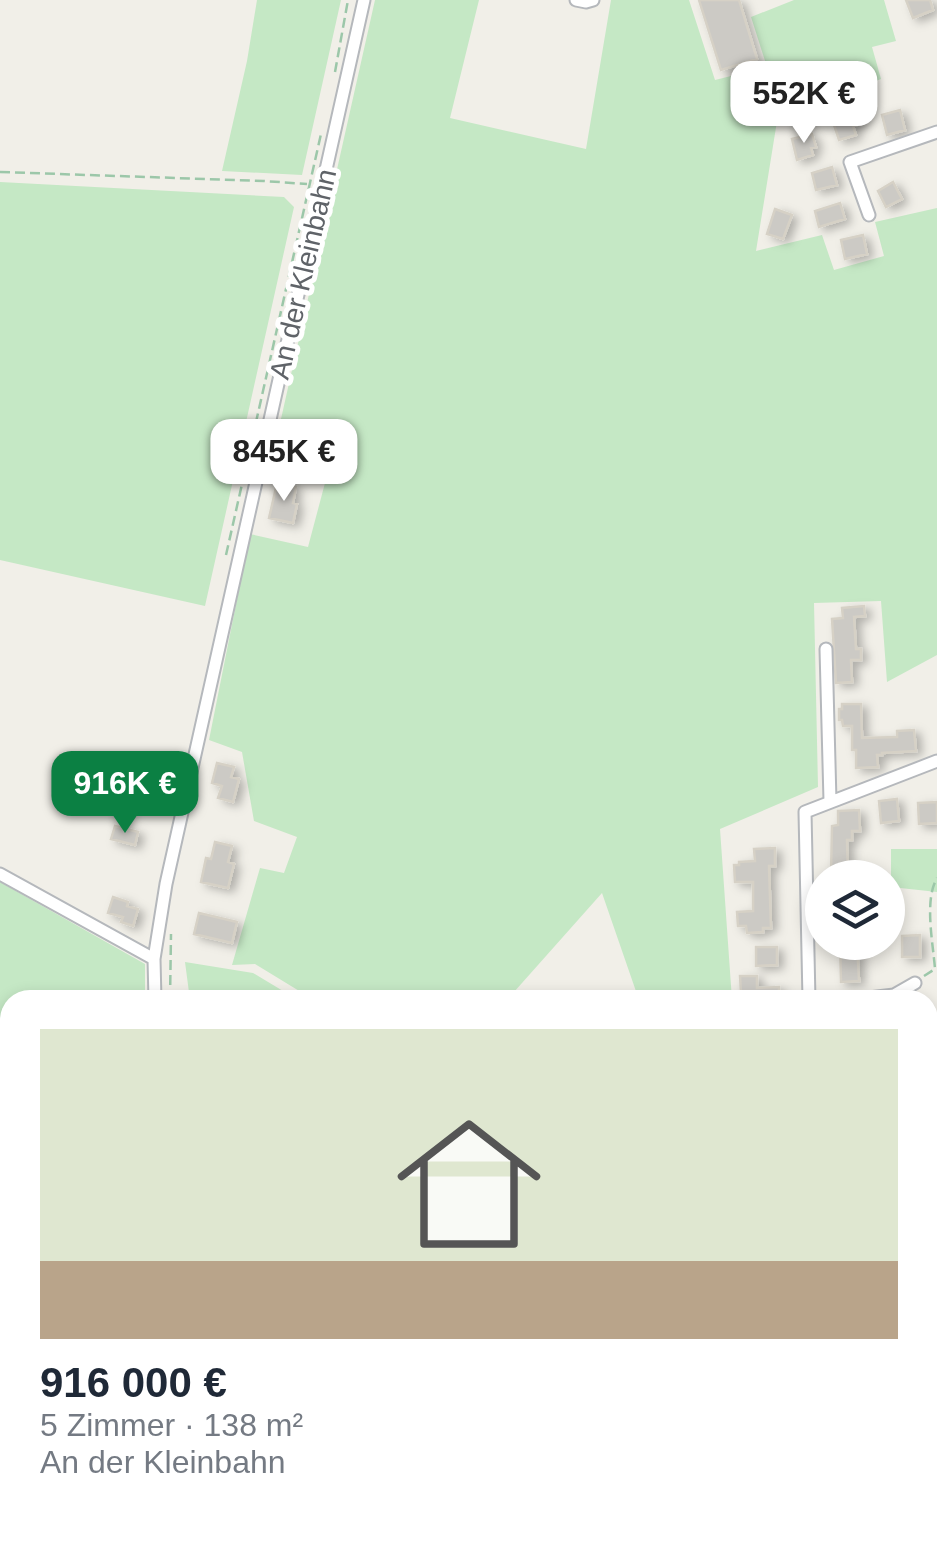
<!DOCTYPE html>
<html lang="de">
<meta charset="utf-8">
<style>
:root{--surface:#fff;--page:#f6f6f7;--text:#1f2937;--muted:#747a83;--line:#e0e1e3;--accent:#0b8043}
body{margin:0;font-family:Helvetica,sans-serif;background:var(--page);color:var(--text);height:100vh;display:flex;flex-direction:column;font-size:38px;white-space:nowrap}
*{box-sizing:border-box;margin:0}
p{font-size:32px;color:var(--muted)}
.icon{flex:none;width:55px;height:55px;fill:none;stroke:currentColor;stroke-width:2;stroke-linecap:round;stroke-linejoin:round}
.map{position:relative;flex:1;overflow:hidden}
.side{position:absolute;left:0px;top:990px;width:938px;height:552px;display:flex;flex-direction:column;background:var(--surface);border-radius:30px 30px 0 0;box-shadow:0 5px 15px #0003}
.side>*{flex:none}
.controls{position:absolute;left:805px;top:860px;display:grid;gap:20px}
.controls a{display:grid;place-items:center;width:100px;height:100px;border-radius:50%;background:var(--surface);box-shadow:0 5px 15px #0003;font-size:50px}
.price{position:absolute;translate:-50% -85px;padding:0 22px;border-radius:20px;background:#fff;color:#222;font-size:32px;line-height:65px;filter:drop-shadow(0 2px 5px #0008)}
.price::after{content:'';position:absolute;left:50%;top:60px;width:30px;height:22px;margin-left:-15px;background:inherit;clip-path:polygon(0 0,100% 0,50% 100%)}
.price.on{background:var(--accent);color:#fff}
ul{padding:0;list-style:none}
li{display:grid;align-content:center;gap:20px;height:530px;padding:0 40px}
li+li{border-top:2px solid var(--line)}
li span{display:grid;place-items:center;height:310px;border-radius:0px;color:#555}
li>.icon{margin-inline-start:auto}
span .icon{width:180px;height:180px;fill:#fffc;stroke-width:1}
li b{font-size:42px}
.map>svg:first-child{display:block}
.green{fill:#c5e8c5}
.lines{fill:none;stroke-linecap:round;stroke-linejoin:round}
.stream{stroke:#aadaff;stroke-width:4}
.building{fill:#cccac5;stroke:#d6d1c6;stroke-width:2.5;filter:url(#shadow)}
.minor-casing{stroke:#b5b8bc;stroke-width:15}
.path{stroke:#9cc7a9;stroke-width:2.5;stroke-dasharray:10 5;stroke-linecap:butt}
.minor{stroke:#fff;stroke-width:11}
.labels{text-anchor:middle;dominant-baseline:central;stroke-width:10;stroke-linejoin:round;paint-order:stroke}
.street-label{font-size:28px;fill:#5f6368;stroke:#fff}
</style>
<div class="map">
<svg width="937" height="1542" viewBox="0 0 937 1542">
<defs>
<filter id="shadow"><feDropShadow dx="5.5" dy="3.5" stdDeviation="5" flood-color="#0004"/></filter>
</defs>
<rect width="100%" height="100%" fill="#f1efe8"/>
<path class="green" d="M 257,0 L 341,0 L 302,175 L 222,171 L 247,61 Z
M 375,0 L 479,0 L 450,118 L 586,149 L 611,0 L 689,0 L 715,80 L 767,67 L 751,17 L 794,0 L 884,0 L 896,41 L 872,47 L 881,79 L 791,113 L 784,74 L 770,77 L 778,115 L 756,251 L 822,235 L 834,270 L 884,256 L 875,222 L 937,208 L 937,655 L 887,682 L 881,601 L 814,603 L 818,787 L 720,829 L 732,1000 L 639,1000 L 602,893 L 507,1000 L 314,1000 L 255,964 L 232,965 L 260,868 L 284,873 L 297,837 L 254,821 L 242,752 L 209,740 L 250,534 L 308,547 L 325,483 L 270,468 Z
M 0,182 L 284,197 L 294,207 L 205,606 L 0,560 Z
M 891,849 L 937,849 L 937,892 L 891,887 Z
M 0,882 L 145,964 L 145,1000 L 10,1000 L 8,1214 L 10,1215 L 10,1387 L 0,1387 Z
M 185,962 L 253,973 L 298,1000 L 190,1000 Z
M 937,1062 L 937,1343 L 928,1344 L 928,1064 Z"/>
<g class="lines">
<path class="stream" d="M 928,1380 L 937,1380"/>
</g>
<path class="building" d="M 699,0 L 739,0 L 757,59 L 721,70 Z
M 906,0 L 930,0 L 933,10 L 913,18 Z
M 900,110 L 905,130 L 887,135 L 882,115 Z
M 856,114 L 860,124 L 853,126 L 856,135 L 839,140 L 833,122 Z
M 812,134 L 816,147 L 811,148 L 813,155 L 797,160 L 792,139 Z
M 832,167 L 837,185 L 816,190 L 812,173 Z
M 893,182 L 902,199 L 886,207 L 878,191 Z
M 840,203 L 845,219 L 819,227 L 815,211 Z
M 775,209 L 792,215 L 783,239 L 767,234 Z
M 863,235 L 867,254 L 845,259 L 841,240 Z
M 277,483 L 296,487 L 293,503 L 297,504 L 293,523 L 269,518 Z
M 864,606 L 865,616 L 854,617 L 856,649 L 861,649 L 861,660 L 851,660 L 852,682 L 836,683 L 832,619 L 843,618 L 842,608 Z
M 842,704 L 861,704 L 862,738 L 897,737 L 897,731 L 914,730 L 916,751 L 882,753 L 882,755 L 877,755 L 878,767 L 856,768 L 856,750 L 852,750 L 852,726 L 843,726 L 842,720 L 839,720 L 839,709 L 842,709 Z
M 217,763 L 234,767 L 231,777 L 239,779 L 233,802 L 218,798 L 222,786 L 212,783 Z
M 897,799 L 899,821 L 881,823 L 879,801 Z
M 937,802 L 937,823 L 919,824 L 918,803 Z
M 859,810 L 860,831 L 852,831 L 852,840 L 847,840 L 848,875 L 831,875 L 832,826 L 838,825 L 838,811 Z
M 115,826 L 138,832 L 135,845 L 111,839 Z
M 215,842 L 232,846 L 228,862 L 234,864 L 228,888 L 201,882 L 206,858 L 211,859 Z
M 775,848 L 775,866 L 769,866 L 771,928 L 763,928 L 763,932 L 747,933 L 746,926 L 738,926 L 737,912 L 753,911 L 753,882 L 735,882 L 734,865 L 739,865 L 739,862 L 755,861 L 754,849 Z
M 113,897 L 128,902 L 127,906 L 138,909 L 133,926 L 121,922 L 123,917 L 108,913 Z
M 199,913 L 237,922 L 232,943 L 194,934 Z
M 920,935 L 920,957 L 902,957 L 902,936 Z
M 840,942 L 857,942 L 859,981 L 841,982 Z
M 756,947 L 777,947 L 777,965 L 756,966 Z
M 740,976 L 757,976 L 757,988 L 779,987 L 779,1000 L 748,1000 L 748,992 L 741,993 Z
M 4,1532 L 62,1532 L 62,1540 L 4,1542 Z
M 597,1532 L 643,1532 L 643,1542 L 597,1542 Z"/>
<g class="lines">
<g class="minor-casing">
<path id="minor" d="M 576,0 L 586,2 L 593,0
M 869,215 L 850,162 L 937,132
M 826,649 L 830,801
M 0,874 L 154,959
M 155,1000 L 154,959 L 166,884 L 364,0
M 809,1000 L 805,812 L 937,761
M 852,1000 L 894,995 L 915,983
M 928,1430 L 935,1542
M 0,1505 L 10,1504
M 75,1532 L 75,1542
M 167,1532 L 167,1542
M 252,1532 L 253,1542
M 383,1532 L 383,1542
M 537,1532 L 538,1542
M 729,1532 L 730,1542"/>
</g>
<path class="path" d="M 335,72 L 348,0
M 0,172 L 264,181 L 307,184
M 226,555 L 321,134
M 924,976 L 935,969 C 933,943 924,900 937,878
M 170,1000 L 171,934
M 0,1391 L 10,1390
M 182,1532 L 182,1542"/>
<use href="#minor" class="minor"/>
</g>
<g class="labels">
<g class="street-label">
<text transform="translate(303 274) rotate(-77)">An der Kleinbahn</text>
</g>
</g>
</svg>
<div class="controls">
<a><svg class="icon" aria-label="layers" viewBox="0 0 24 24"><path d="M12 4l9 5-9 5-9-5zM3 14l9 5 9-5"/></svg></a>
</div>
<b class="price" style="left:804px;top:146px">552K €</b>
<b class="price" style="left:284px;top:504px">845K €</b>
<b class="price on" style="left:125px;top:836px">916K €</b>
<section class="side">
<ul>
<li><span style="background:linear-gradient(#dfe7d0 75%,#b9a48a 0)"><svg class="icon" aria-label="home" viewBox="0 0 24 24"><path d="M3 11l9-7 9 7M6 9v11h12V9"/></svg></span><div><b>916 000 €</b><p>5 Zimmer · 138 m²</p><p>An der Kleinbahn</p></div></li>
</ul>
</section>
</div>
